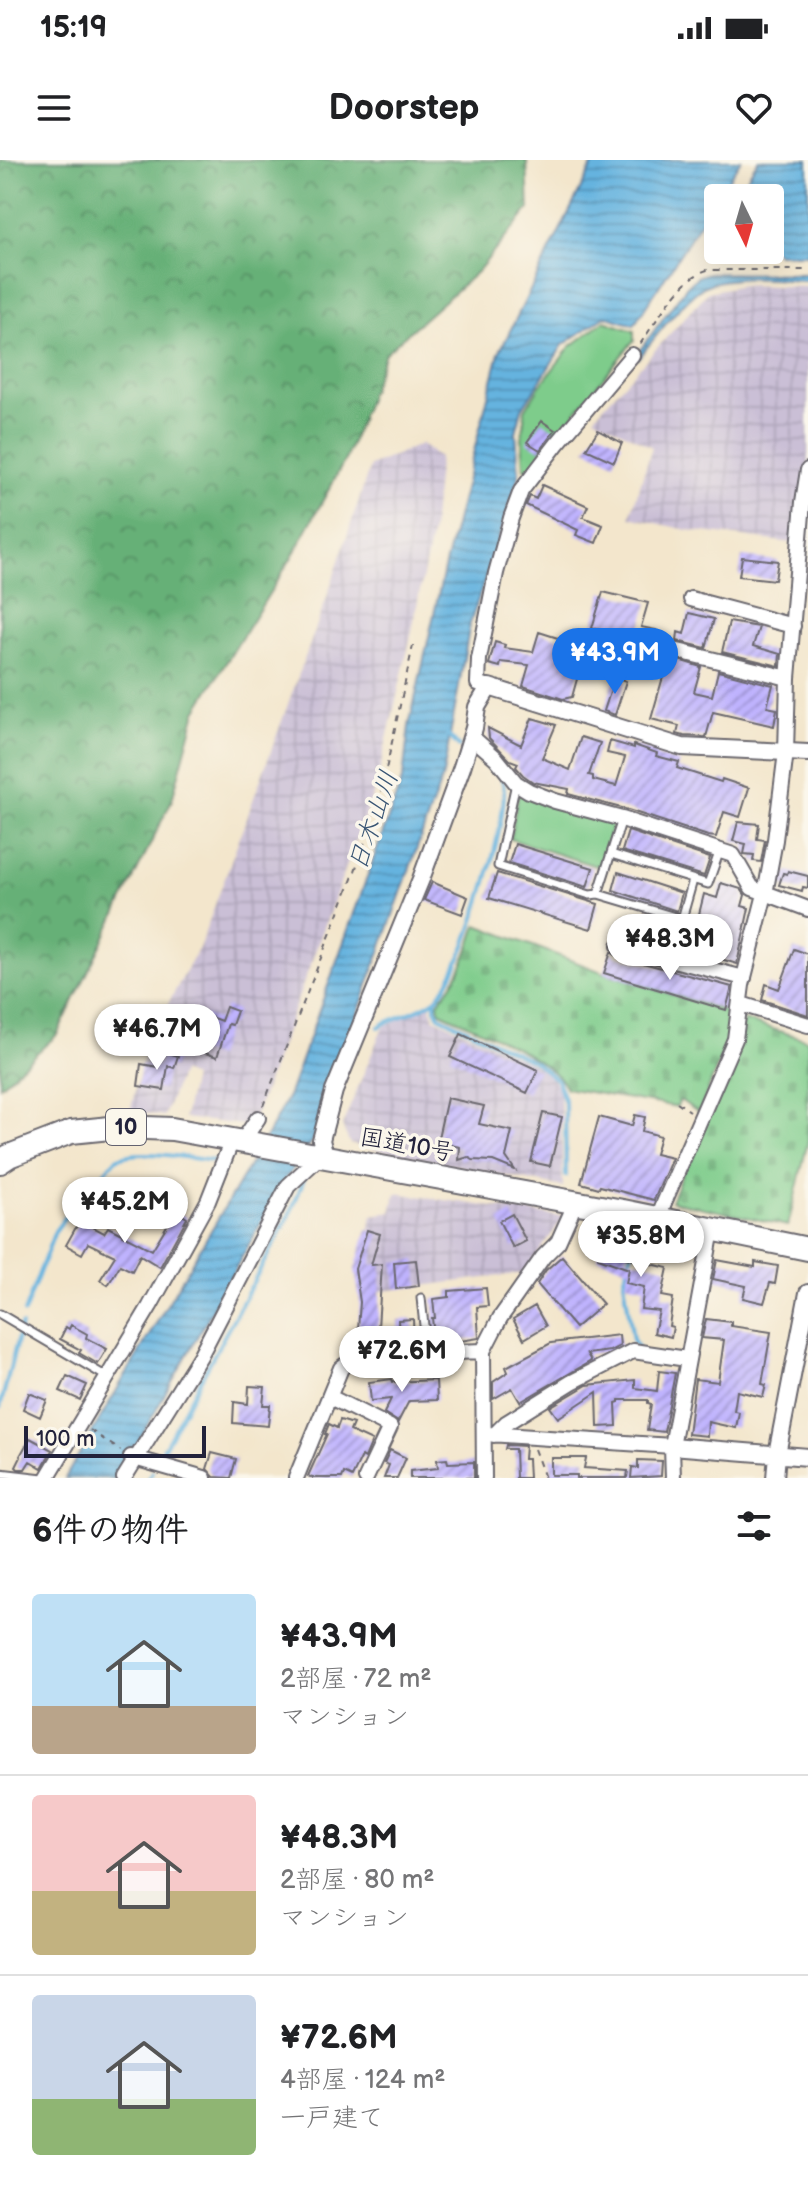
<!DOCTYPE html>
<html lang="ja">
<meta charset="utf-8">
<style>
:root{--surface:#fff;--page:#f2f2f2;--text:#202124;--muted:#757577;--line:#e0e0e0;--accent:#1a73e8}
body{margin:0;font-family:"Balsamiq Sans","Klee One",sans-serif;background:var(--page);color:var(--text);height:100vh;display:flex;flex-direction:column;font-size:30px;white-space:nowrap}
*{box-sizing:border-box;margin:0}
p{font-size:26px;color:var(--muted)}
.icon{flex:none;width:44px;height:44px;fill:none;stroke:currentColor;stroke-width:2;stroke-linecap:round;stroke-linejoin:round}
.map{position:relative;height:1318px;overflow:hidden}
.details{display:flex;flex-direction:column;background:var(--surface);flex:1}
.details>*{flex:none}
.needle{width:52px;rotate:175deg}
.fabs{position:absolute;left:704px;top:24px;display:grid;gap:16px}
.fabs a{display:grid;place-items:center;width:80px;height:80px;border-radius:8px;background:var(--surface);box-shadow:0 8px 32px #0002;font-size:40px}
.scale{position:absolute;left:24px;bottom:20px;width:182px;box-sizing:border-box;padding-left:8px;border:4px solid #22223b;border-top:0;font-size:22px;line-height:28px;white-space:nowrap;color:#22223b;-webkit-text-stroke:6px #fbf7ec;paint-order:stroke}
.price{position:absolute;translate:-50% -68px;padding:0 18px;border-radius:28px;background:#fff;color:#222;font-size:26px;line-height:52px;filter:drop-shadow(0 2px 4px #0008)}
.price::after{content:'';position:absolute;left:50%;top:48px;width:24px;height:18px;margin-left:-12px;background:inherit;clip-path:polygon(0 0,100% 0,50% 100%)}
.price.active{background:var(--accent);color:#fff}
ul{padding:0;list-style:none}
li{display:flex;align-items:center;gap:24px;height:200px;padding:0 32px}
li+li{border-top:2px solid var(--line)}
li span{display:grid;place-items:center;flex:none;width:224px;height:160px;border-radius:8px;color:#555}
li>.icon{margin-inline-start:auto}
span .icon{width:96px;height:96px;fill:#fffc;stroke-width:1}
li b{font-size:34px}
h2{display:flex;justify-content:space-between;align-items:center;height:96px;padding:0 32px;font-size:34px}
.status{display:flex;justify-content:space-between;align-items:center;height:56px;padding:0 40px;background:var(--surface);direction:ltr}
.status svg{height:22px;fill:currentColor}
header{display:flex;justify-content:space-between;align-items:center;height:104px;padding:0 32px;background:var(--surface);font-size:36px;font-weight:700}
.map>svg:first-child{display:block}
.industrial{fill:url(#industrial-grid)}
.forest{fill:url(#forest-crowns);stroke:#446959;stroke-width:2}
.cemetery{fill:url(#cemetery-stones);stroke:#507763;stroke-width:2}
.park{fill:#7ecc8b;stroke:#507763;stroke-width:2}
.water{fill:url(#water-rules);stroke:#446a8d;stroke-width:2}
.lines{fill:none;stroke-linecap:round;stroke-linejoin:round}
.stream{stroke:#65b3df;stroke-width:4}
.building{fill:url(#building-hatch)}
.service-casing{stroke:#6b676e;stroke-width:11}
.minor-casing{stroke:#6b676e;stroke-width:18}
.tertiary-casing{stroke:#6b676e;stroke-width:20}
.trunk-casing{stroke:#6b676e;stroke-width:26}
.path{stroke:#6b676e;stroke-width:2;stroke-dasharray:6 6;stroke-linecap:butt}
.service{stroke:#fff;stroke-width:7}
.minor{stroke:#fff;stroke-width:14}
.tertiary{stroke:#fff;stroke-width:16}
.trunk{stroke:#fff;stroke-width:22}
.labels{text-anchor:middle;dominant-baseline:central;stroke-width:7;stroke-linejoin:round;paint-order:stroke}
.shield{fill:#fbf7ec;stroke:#636270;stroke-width:2}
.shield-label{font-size:22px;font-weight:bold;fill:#22223b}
.street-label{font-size:24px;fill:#22223b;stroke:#fbf7ec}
.water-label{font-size:26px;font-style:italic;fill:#395574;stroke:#fbf7ec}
</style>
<div class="status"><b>15:19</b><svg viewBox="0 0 49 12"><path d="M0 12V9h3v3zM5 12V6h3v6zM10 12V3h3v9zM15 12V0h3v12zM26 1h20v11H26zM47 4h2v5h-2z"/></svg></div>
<header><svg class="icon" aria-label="menu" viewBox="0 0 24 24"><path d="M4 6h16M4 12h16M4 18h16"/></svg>Doorstep<svg class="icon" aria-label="heart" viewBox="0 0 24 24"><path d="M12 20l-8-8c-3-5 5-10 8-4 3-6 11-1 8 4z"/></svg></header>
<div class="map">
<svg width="808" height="1318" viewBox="0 0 808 1318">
<defs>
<pattern id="industrial-grid" width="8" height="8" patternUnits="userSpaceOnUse" patternTransform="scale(2)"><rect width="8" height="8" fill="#cabfd6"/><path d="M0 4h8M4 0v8" fill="none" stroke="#ada4b9"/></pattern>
<pattern id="forest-crowns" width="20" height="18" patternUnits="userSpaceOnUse" patternTransform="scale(2)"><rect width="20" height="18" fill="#66b077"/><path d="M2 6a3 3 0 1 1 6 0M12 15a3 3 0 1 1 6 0" fill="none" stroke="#548f63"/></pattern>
<pattern id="cemetery-stones" width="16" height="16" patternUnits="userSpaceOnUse" patternTransform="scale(2)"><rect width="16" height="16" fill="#7ecc8b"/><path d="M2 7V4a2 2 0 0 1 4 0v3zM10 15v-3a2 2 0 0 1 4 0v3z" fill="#6daf79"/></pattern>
<pattern id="water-rules" width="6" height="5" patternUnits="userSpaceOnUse" patternTransform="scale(2)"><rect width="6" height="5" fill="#65b3df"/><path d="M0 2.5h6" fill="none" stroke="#5391b6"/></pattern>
<pattern id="building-hatch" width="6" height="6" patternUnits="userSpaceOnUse" patternTransform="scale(2)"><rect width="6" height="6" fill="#bfb3fe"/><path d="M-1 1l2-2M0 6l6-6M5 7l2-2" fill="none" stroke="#9b91cf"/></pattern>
</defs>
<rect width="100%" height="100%" fill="#fbf7ec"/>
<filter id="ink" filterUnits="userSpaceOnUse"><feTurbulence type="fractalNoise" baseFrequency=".0125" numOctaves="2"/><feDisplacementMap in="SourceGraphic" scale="16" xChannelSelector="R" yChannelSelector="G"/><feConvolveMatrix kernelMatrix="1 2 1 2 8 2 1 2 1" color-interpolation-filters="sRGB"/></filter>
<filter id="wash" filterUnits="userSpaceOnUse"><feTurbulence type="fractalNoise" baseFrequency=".006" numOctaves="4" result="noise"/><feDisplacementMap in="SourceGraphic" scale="32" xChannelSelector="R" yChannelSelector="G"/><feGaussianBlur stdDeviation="1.8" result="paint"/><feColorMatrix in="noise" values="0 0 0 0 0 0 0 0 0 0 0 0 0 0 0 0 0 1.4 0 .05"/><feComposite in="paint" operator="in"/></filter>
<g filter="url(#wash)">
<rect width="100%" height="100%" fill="#f3e6cc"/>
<path class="industrial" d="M 742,125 L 808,127 L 808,385 L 687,370 L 630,357 L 652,287 L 594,257 L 708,132 Z
M 421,284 L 439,297 L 432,371 L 410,480 L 376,626 L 251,966 L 184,958 L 193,917 L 181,912 L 164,956 L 130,951 L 149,878 L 200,786 L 327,437 L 370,306 Z
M 430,845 L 434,858 L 546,910 L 560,929 L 563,1027 L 350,984 L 342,966 L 382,869 L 386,865 Z
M 396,1033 L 564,1057 L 524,1113 L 359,1134 L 372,1055 L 391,1052 Z"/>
<path class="forest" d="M 0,0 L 527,0 L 529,49 L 478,111 L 385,193 L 346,298 L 292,397 L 196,551 L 172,640 L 57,875 L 0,926 Z"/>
<path class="cemetery" d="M 477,765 L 602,812 L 733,854 L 733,865 L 699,953 L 680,940 L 677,947 L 566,928 C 552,898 471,867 439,851 L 438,842 C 460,818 467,795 477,765 Z
M 744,860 L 808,880 L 808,981 L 788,1066 L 671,1041 Z"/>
<path class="park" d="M 604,161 L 634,171 L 634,180 L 574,254 L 531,313 L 524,309 L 522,278 L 525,250 L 539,227 L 570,187 Z
M 525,633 L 609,662 L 612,667 L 599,707 L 510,679 L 518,635 Z"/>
<path class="water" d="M 595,0 L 741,0 L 634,165 L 605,156 L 563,185 L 522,249 L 516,272 L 519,316 L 470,464 L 443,615 L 312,982 L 285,1020 L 155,1252 L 116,1318 L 65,1318 L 269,972 L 289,934 L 403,617 L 409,566 L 445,405 L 499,193 Z
M 758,0 L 808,0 L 808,94 L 777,94 L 770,85 L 770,38 L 737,38 L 736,36 Z
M 708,113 L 808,114 L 808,121 C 779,120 734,114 707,125 C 685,135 655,179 638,198 L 637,194 L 687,126 L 697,117 Z"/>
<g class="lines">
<path class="stream" d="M 447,574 L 459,587
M 435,840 L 435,848 L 439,856 L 535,902 L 557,920 L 565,942 L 566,1016
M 379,867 L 383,864 C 397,857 428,848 438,837 C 465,807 504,673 504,632 C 504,626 502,619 501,613
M 24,1153 L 55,1071 L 70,1051 L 116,999 C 136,988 189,998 213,1001
M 638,1187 L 633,1180 L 624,1121 L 638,1070
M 0,1248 L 21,1165
M 159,1297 L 291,1052 L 304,1019
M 148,1318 L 152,1312"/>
</g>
<g id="blocks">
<path class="building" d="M 542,261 L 555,270 L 540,290 L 527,282 Z
M 598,270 L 622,283 L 614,302 L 586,289 Z
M 542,325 L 588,346 L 583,357 L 603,365 L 596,383 L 576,375 L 578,370 L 526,345 L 530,336 L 536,339 Z
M 742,397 L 778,401 L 775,420 L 739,416 Z
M 603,432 L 648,443 L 641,467 L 656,470 L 650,491 L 701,507 L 694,532 L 712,536 L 718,511 L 773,525 L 767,547 L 777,549 L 774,566 L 713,552 L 706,577 L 684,576 L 677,574 L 679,566 L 651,559 L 663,517 L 640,511 L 644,491 L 604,480 L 607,472 L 592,468 Z
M 689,453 L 714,459 L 706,488 L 677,481 L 678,472 L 684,474 Z
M 729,462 L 759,467 L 753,486 L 780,494 L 779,506 L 722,492 Z
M 539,472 L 586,487 L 572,537 L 563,539 L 523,526 L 529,505 L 501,502 L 500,507 L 489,504 L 495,482 L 505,485 L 504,488 L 533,492 Z
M 615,517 L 626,521 L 615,555 L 604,551 Z
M 532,558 L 556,565 L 542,598 L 570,610 L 581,577 L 600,583 L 589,615 L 593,616 L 593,620 L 616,626 L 625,597 L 607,593 L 610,581 L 634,588 L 634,585 L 657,593 L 656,596 L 679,602 L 677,608 L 721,622 L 722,619 L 749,628 L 740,657 L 724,652 L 716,677 L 708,676 L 625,649 L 568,634 L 569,629 L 533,622 L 523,615 L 516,607 L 518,603 L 510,600 L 489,578 L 488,568 L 521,585 Z
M 738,662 L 759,664 L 757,679 L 765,680 L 761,702 L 753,701 L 754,695 L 744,694 L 746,684 L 733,681 Z
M 628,671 L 710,698 L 704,716 L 622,691 Z
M 515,684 L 593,708 L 587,727 L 509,703 Z
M 788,711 L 808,716 L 808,728 L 803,727 L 802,731 L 779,725 L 783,713 L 787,714 Z
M 618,712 L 682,733 L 677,751 L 613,730 Z
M 497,713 L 598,744 L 591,769 L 489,738 Z
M 432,722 L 468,737 L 462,754 L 424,740 Z
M 721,723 L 741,729 L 745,735 L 742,746 L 749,748 L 737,804 L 685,788 L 684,792 L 619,776 L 626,759 L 698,781 L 708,757 L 699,754 L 704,734 L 717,738 Z
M 794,789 L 808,794 L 808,855 L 762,840 L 766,824 L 779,829 Z
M 611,792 L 617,796 L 732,827 L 726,850 L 604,813 Z
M 226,847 L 237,851 L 232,865 L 228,864 L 217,897 L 193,889 L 205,855 L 221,861 Z
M 461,874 L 538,910 L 527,933 L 450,897 Z
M 166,886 L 170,887 L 169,893 L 178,896 L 174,908 L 168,906 L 164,930 L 138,926 L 141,904 L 158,907 Z
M 447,938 L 484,946 L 479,964 L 512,971 L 506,997 L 515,1010 L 493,1001 L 473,1000 L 468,997 L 459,1000 L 460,987 L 437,982 Z
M 543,953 L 562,957 L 550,1006 L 531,1002 Z
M 635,955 L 645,957 L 642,971 L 660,976 L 655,994 L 672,998 L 654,1040 L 600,1026 L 599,1028 L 581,1023 L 599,957 L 632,966 Z
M 176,1051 L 187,1058 L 160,1107 L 140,1095 L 132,1111 L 120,1105 L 108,1125 L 100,1120 L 115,1096 L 88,1083 L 82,1094 L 66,1085 L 80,1060 L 104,1073 L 108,1067 L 152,1090 Z
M 512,1054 L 526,1081 L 513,1088 L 499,1061 Z
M 367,1070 L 380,1074 L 371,1105 L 382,1104 L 377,1184 L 357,1182 L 360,1142 L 355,1109 Z
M 608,1070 L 633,1079 L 626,1098 L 668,1108 L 662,1136 L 673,1138 L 669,1166 L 673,1167 L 671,1177 L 654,1173 L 659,1151 L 641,1149 L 644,1127 L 626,1123 L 629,1109 L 598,1098 Z
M 562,1096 L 603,1144 L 575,1168 L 537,1124 L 546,1110 Z
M 416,1100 L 419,1126 L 396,1129 L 394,1102 Z
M 717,1100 L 755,1107 L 755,1102 L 778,1106 L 775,1124 L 770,1123 L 764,1143 L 743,1138 L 746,1126 L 713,1119 Z
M 486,1128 L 488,1146 L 477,1147 L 479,1178 L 454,1182 L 432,1183 L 432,1176 L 434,1176 L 432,1158 L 435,1158 L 433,1139 L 449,1137 L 449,1131 Z
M 535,1146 L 546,1166 L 524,1179 L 513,1159 Z
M 413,1159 L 414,1182 L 419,1180 L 419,1184 L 399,1186 L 398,1160 Z
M 706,1159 L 731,1162 L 731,1166 L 771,1172 L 762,1224 L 766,1225 L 763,1237 L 737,1231 L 734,1251 L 739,1252 L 736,1268 L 708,1262 L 707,1276 L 688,1274 L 695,1219 L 718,1222 L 724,1180 L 702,1178 Z
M 71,1165 L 87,1174 L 86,1178 L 107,1189 L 98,1204 L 79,1193 L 81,1190 L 60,1179 L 66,1167 L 69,1169 Z
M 619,1175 L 620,1186 L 610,1191 L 587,1194 L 591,1201 L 520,1242 L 512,1228 L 493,1239 L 493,1222 L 508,1212 L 506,1207 L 551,1183 Z
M 659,1211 L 675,1213 L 664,1272 L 647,1270 L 651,1244 L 648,1243 L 648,1240 L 619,1240 L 619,1242 L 616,1243 L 617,1266 L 598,1267 L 597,1232 L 558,1258 L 550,1247 L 587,1225 L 635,1220 L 635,1228 L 657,1231 Z
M 67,1216 L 87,1225 L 80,1240 L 60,1231 Z
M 392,1219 L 393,1222 L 436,1220 L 437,1240 L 409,1241 L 398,1262 L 384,1253 L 391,1239 L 371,1241 L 369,1222 Z
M 249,1226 L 265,1227 L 263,1245 L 270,1245 L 268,1266 L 233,1263 L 234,1242 L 248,1244 Z
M 29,1233 L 47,1240 L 40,1257 L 23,1249 Z
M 340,1260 L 353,1264 L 350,1271 L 372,1281 L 365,1298 L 362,1296 L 352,1317 L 344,1313 L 342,1318 L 312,1318 L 308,1316 L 327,1274 L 325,1274 L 329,1264 L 337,1268 Z
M 30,1278 L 52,1290 L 42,1308 L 30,1301 L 25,1309 L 18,1309 L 16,1307 L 21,1297 L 20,1296 Z
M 506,1285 L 525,1286 L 524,1299 L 528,1299 L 529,1318 L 516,1318 L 515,1289 L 505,1289 Z
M 390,1290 L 406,1298 L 397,1318 L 384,1318 L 389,1305 L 384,1303 Z
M 212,1293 L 236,1299 L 231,1318 L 214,1317 L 207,1309 Z
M 551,1298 L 586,1298 L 584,1308 L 628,1311 L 627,1318 L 577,1318 L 577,1315 L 551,1315 Z
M 447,1299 L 448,1303 L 474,1302 L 474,1318 L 410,1318 L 410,1311 L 438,1308 L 437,1300 Z
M 638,1300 L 662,1301 L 661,1316 L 631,1318 L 632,1307 L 638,1308 Z"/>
</g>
</g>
<g filter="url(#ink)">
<use href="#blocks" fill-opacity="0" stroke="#6b676e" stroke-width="2"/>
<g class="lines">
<g class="service-casing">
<path id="service" d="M 516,623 L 498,706 L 590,735 L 598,734 L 622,659
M 611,694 L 708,724 L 720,690
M 598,734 L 682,759 L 693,720
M 421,1138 L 427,1193
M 0,1154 L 107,1217
M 0,1313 L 43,1318"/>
</g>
<g class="minor-casing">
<path id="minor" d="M 691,439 L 793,466
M 678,491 L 788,518
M 489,527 L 478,523 L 479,499 L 496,413 L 511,358 L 521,331 L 557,284 L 632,195
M 472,577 L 496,598 L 516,623 L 529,631 L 555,641 L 622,659 L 733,695 L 752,728 L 808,749
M 619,786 L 744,818
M 741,844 L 808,865
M 242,982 L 258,958
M 657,1059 L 735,879 L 742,825 L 765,734 L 775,680 L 786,592 L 788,518 L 803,342 L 808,310
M 330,1237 L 390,1267 L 366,1318
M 489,1274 L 672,1286
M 494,1275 L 506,1263 L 572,1222 L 633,1191 L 687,1199
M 131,1297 L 204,1318
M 47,1318 L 150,1146 L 208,1041 L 232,980
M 124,1318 L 200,1196 L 288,1026 L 316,1000 L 325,996
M 296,1318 L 341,1208 L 350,1201 L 429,1193 L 483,1191
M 484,1318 L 483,1191 L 500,1158 L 515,1137 L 543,1097 L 558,1082 L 571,1053 L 571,1042
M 673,1318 L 672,1286 L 712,1070"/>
</g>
<g class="tertiary-casing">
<path id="tertiary" d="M 325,996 L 321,980 L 334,931 L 421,719 L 462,607 L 474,568 L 477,547 L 489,527 L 682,587 L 808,593
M 672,1286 L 808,1297
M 775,1318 L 777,1294 L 808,1133"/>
</g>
<g class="trunk-casing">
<path id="trunk" d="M 0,1002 L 9,996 L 71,972 L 120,967 L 172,969 L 623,1051 L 808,1089"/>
</g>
<path class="path" d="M 640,184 C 657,161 679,119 707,110 L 808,110
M 677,942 L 690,951
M 263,946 L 355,711 L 380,637 L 414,481
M 90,1270 L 121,1291
M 534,1289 L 545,1318"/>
<use href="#service" class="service"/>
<use href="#minor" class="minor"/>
<use href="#tertiary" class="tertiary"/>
<use href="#trunk" class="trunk"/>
</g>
</g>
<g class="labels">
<rect class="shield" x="106" y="949" width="40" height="36" rx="6"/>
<g class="shield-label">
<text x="126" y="967">10</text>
</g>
<g class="street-label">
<text transform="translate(407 985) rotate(10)">国道10号</text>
</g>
<g class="water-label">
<text transform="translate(374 661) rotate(-71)">日木山川</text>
</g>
</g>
</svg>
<div class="fabs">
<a><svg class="needle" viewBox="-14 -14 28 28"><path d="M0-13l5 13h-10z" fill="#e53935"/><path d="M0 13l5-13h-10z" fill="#757577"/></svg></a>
</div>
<div class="scale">100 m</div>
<b class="price active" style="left:615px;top:536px">¥43.9M</b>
<b class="price" style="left:670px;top:822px">¥48.3M</b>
<b class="price" style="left:157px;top:912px">¥46.7M</b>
<b class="price" style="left:125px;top:1085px">¥45.2M</b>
<b class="price" style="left:641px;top:1119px">¥35.8M</b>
<b class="price" style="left:402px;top:1234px">¥72.6M</b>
</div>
<section class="details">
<h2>6件の物件<svg class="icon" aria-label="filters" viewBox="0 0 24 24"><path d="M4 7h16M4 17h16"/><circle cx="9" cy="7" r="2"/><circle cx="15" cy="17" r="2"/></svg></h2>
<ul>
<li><span style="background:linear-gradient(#bfe0f5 70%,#b9a48a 0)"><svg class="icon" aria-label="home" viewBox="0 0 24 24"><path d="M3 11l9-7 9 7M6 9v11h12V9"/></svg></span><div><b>¥43.9M</b><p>2部屋 · 72 m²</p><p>マンション</p></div></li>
<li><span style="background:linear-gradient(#f6c9c9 60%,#c2b280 0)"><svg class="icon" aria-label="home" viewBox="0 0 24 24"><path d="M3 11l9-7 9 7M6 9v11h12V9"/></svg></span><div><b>¥48.3M</b><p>2部屋 · 80 m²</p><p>マンション</p></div></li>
<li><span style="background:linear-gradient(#c9d6e8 65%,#8fb573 0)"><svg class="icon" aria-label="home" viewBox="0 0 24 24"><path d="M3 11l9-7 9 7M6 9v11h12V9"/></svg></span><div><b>¥72.6M</b><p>4部屋 · 124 m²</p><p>一戸建て</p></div></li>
</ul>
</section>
